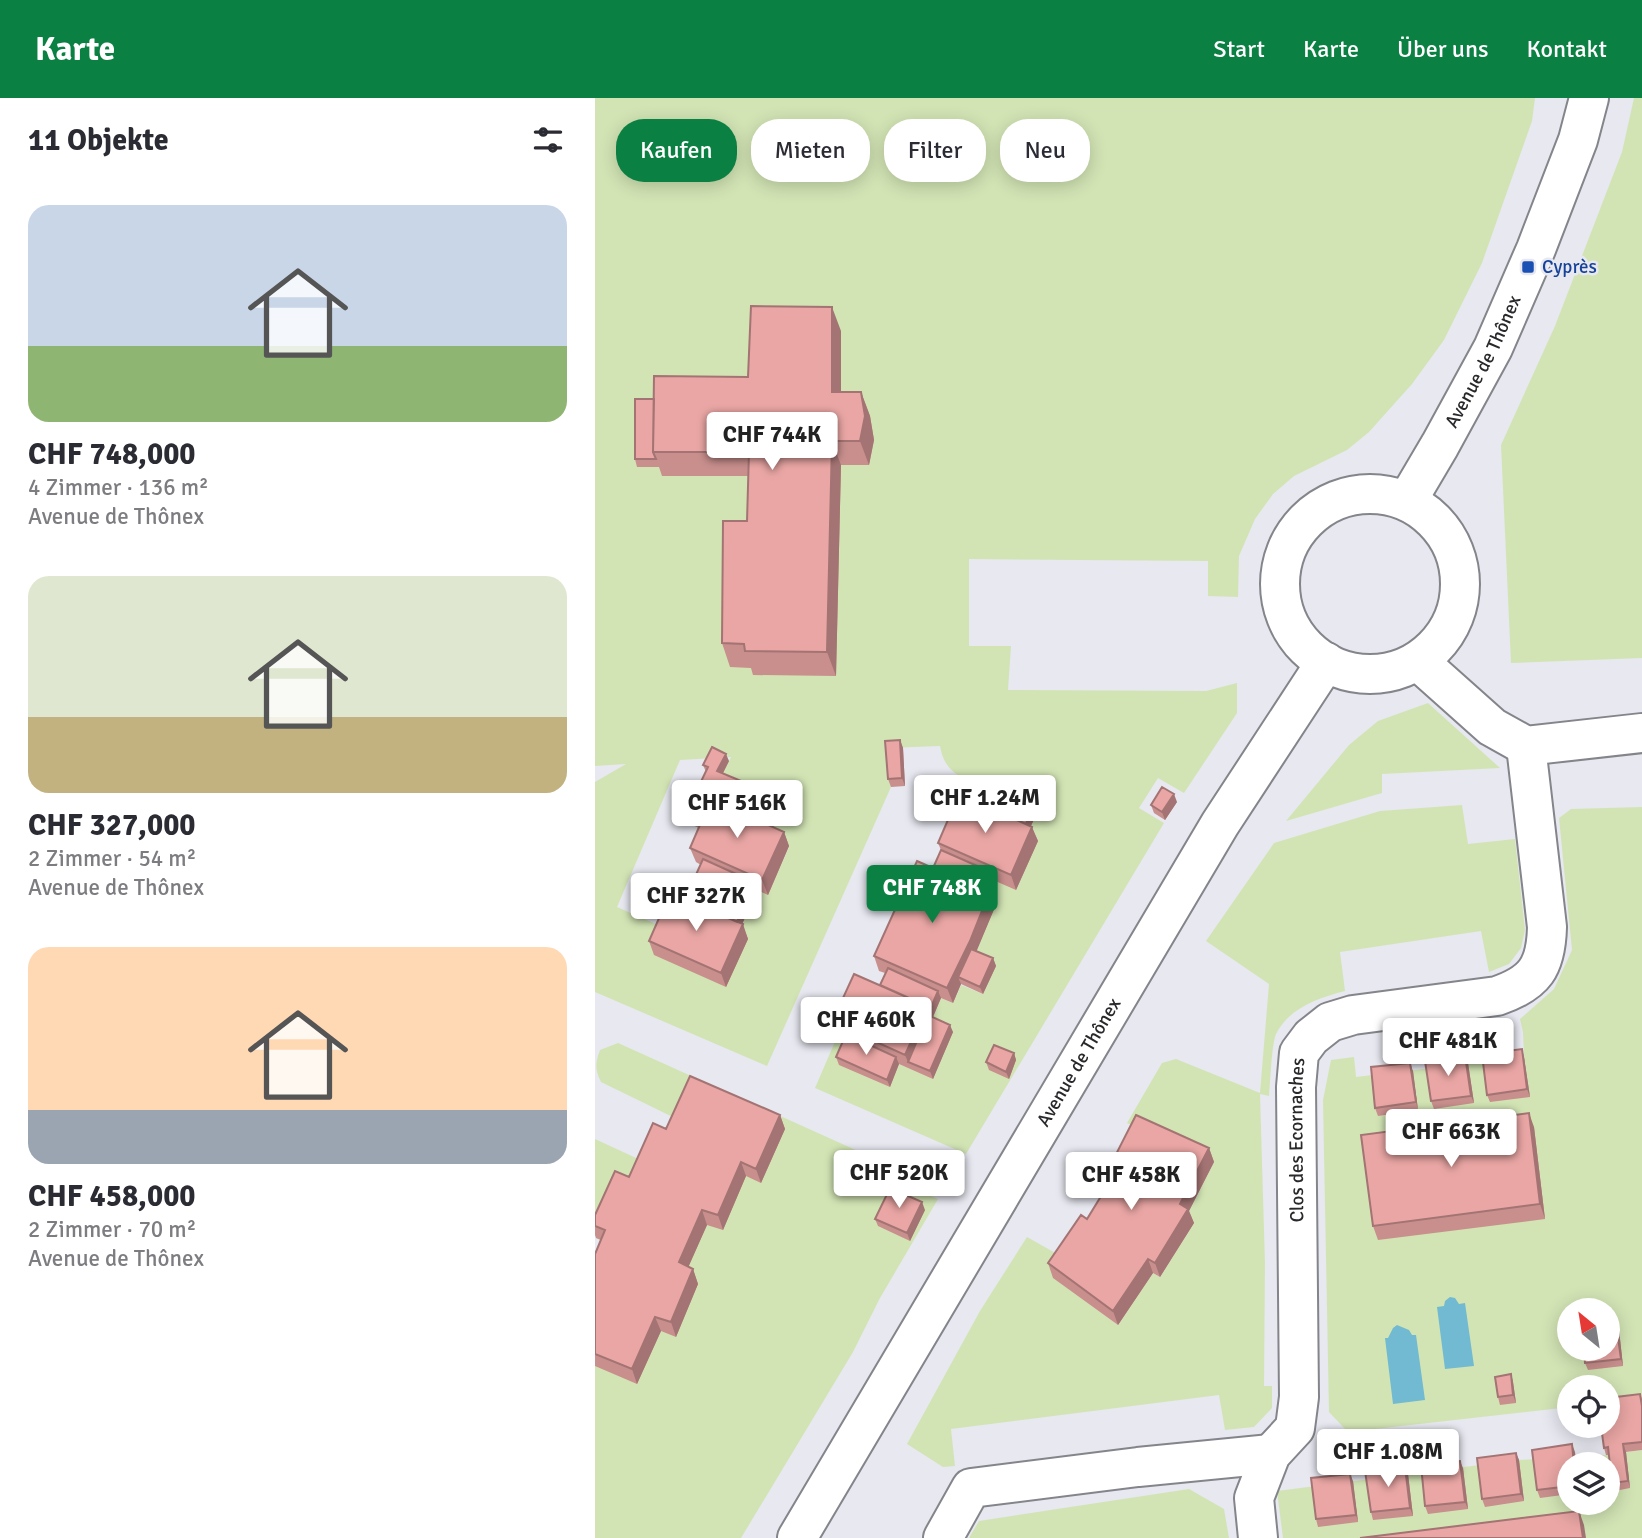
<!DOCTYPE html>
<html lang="de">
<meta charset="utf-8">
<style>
:root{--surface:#fff;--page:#f7f7f7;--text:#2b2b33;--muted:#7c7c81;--accent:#0b8043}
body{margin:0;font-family:Signika,sans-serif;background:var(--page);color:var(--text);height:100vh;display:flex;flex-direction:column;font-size:26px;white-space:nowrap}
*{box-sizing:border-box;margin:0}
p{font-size:23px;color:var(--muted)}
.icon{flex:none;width:38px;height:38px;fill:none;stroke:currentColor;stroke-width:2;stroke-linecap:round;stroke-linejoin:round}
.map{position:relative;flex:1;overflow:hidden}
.panel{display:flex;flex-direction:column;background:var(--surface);width:595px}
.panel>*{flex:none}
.top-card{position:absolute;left:21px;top:21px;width:665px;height:63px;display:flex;gap:14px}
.needle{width:46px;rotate:330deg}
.buttons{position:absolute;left:962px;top:1200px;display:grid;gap:14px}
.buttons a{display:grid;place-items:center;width:63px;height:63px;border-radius:50%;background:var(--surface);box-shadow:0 4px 18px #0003;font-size:35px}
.price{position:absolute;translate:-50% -60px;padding:0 16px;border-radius:7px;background:#fff;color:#222;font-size:23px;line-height:46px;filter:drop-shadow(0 2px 4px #0008)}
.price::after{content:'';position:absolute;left:50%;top:42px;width:21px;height:16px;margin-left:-10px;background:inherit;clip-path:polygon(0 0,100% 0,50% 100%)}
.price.on{background:var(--accent);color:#fff}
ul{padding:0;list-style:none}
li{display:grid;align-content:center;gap:14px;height:371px;padding:0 28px}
li span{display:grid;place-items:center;height:217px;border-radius:21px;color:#555}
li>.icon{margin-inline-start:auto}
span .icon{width:126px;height:126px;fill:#fffc;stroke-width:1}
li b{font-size:30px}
h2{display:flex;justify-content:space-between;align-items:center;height:84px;padding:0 28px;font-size:30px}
.pill{padding:0 24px;border-radius:28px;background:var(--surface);box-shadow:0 4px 18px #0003;font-size:24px;line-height:63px}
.pill.on{background:var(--accent);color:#fff}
header{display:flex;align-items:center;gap:42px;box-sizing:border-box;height:98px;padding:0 35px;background:var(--accent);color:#fff}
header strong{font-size:33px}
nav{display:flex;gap:38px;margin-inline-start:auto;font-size:24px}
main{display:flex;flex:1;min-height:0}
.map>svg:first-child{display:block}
.green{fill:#d2e4b4;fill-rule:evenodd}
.water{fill:#71bad2}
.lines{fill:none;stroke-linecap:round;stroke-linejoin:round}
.minor-casing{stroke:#84858b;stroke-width:42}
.secondary-casing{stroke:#84858b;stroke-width:42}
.minor{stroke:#fff;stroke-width:38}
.secondary{stroke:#fff;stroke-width:38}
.wall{fill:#c88f8d}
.shaded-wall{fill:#a37473}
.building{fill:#e9a6a4;stroke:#a37473;stroke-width:2}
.transit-dot{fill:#1a4fb4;stroke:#e7e8f0;stroke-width:2.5}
.labels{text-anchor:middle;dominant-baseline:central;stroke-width:5;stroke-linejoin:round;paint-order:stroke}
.transit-label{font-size:19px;fill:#164399;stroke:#e7e8f0;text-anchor:start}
.street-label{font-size:19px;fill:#29292c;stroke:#e7e8f0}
</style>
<header>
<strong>Karte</strong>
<nav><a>Start</a><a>Karte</a><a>Über uns</a><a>Kontakt</a></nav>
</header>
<main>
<section class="panel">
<h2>11 Objekte<svg class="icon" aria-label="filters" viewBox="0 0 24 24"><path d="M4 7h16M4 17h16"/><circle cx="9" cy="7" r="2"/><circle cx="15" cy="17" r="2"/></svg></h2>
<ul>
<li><span style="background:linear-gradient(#c9d6e8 65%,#8fb573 0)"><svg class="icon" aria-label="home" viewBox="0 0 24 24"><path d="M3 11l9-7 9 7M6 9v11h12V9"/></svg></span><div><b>CHF 748,000</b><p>4 Zimmer · 136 m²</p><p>Avenue de Thônex</p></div></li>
<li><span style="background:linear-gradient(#dfe7d0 65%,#c2b280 0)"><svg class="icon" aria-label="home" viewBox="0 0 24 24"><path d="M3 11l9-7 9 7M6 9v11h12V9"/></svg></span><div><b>CHF 327,000</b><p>2 Zimmer · 54 m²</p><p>Avenue de Thônex</p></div></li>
<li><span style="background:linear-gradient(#ffd9b3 75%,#9aa5b1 0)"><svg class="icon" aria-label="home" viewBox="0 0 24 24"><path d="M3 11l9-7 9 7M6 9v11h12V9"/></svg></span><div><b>CHF 458,000</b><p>2 Zimmer · 70 m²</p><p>Avenue de Thônex</p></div></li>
</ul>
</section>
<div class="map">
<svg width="1047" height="1440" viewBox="0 0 1047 1440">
<rect width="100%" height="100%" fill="#e7e8f0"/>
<path class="green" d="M 0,0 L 940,0 L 937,23 L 887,165 L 849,242 L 817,286 L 774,334 L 752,352 L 699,378 L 678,396 L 660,421 L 644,458 L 643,499 L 613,498 L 613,463 L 374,461 L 374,548 L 416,548 L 413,592 L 611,593 L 642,585 L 642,615 L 589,695 L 563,680 L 544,710 L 569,725 L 371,1056 L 220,990 L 242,939 L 254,944 L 295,989 L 304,966 L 316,971 L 346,900 L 358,905 L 366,887 L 388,896 L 401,867 L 380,857 L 399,809 L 389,804 L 398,782 L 421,791 L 392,692 C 368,679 350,677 345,648 L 293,650 L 296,689 L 172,968 L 0,894 L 0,684 L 31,666 L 0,668 ZM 136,659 L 125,681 L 139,724 L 194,749 L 173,796 L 162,792 L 143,836 L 70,830 L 22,809 L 85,662 Z
M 1039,0 L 1047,0 L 1047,560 L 916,565 L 906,347 L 960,228 L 1027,54 Z
M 833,605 L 905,670 L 787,676 L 787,695 L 691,723 L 754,647 L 783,623 Z
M 867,707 L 873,746 L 920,741 L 930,832 L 926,850 L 914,866 L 894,874 L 886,833 L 745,854 L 750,893 C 723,900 694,910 681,936 C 677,945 675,985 674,998 L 665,996 L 670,1166 L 669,1288 L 677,1288 L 677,1310 L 659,1329 L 630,1332 L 624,1297 L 356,1331 L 360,1368 L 348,1369 L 312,1346 L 385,1213 L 432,1139 L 471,1161 L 459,1180 L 523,1227 L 558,1175 L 565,1179 L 598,1126 L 590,1121 L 619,1064 L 532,1025 L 567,965 L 581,961 L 665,995 L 674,886 L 611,843 L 679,745 L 785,713 Z
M 1047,709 L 1047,1301 L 1013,1305 L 1013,1290 L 975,1290 L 975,1309 L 753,1334 L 734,1314 L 728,1002 L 736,962 L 759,959 L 761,979 L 929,959 L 928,934 L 925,921 L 959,891 L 977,852 L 964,720 L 976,711 ZM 975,1213 L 1013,1213 L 1013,1251 L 975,1251 Z
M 23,945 L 285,1063 L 298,1083 L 343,1101 L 285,1200 L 258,1254 L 146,1440 L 0,1440 L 0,1168 L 15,1147 L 1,1140 L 10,1120 L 0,1115 L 0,1041 L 52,1065 L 86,1023 L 6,984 C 0,972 0,965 5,952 Z
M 1047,1352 L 1047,1440 L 688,1440 L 682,1393 L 924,1362 L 1011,1357 ZM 975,1367 L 1013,1367 L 1013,1405 L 975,1405 Z
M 594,1391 L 629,1411 L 634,1440 L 374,1440 L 384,1423 Z"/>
<path class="water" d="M 855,1199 L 860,1200 L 864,1206 L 870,1205 L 879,1268 L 850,1271 L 842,1209 L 849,1208 L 850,1203 Z
M 802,1227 L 814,1232 L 817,1237 L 821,1237 L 830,1302 L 798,1306 L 790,1240 L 793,1240 L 798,1230 Z"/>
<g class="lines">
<g class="minor-casing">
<g id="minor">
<path d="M 823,563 L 897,629 L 931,648 L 1047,635"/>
<path d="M 348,1440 L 376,1390 L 543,1369 L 676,1356"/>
<path id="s1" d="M 663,1440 L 659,1400 L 676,1356 L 700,1330 L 704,1299 L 701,989 L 704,955 L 716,939 L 735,924 L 758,917 L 902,898 C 940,885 951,869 952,829 L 931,648"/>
</g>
</g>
<g class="secondary-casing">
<g id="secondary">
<circle cx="775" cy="486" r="90"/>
<path id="s2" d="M 812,403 L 845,347 L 898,250 L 941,151 L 983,42 L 994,0"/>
<path id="s3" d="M 202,1440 L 625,726 L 731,564"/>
</g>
</g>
<use href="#minor" class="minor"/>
<use href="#secondary" class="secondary"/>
</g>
<path class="wall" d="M 246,233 L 246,294 L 266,294 L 275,318 L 279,342 L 274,367 L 246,367 L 241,578 L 158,577 L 156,570 L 135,569 L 127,545 L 152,423 L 153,378 L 67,378 L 64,369 L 42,369 L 40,361 L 59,301 L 153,279 Z
M 305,642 L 308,650 L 310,688 L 296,689 L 293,681 Z
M 134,663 L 128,675 L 153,693 L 144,713 L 189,734 L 194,748 L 173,797 L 162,792 L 147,826 L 153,841 L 131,889 L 59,857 L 54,843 L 90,801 L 106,767 L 101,764 L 95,750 L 104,730 L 93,725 L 90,717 L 111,674 L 108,667 Z
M 380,703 L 442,715 L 436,728 L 443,743 L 421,792 L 398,782 L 393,794 L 394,795 L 400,809 L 381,853 L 398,860 L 401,868 L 388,896 L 366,886 L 358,905 L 346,900 L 338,919 L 358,934 L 338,981 L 304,966 L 295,989 L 244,967 L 241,959 L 249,942 L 243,939 L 237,924 L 285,887 L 290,875 L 284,873 L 279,858 L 338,770 L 346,752 L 343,745 Z
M 582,704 L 570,722 L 559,715 L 556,707 Z
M 419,955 L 421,962 L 414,981 L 394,972 L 391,964 Z
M 870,957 L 873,965 L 879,1005 L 839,1011 L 836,1003 Z
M 929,959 L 935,999 L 895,1004 L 892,997 Z
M 818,973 L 823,1012 L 783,1018 L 780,1010 Z
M 185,1017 L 190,1031 L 166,1085 L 151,1078 L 128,1132 L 112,1127 L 93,1169 L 98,1171 L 103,1186 L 81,1239 L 66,1233 L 42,1286 L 0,1268 L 0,1156 L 6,1142 L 1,1140 L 0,1137 L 0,1117 L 34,1079 L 71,1031 Z
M 939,1029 L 950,1121 L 783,1142 L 778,1128 Z
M 614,1050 L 619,1064 L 594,1113 L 599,1125 L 565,1179 L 558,1175 L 523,1227 L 458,1180 L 453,1165 L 492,1121 L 519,1078 L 515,1068 Z
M 330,1112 L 315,1143 L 283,1128 L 280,1121 Z
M 1021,1225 L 1024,1232 L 1028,1268 L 993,1272 L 990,1265 Z
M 916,1276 L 918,1284 L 921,1305 L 905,1307 L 903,1299 Z
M 1045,1296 L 1047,1301 L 1047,1352 L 1031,1354 L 1035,1390 L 1020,1393 L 1017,1385 L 1014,1357 L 1011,1357 L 1009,1350 Z
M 980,1354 L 981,1367 L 975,1367 L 975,1396 L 945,1400 L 942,1392 Z
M 921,1355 L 924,1362 L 929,1403 L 890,1409 L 887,1401 Z
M 810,1369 L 813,1376 L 818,1418 L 778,1422 L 776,1414 Z
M 868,1370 L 873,1411 L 833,1416 L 830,1408 Z
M 758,1383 L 763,1424 L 723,1429 L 721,1421 Z"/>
<path class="shaded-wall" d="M 237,209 L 246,233 L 246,318 L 237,294 Z
M 266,294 L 275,318 L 279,342 L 274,367 L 265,343 Z
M 237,343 L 246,367 L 241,578 L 232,554 Z
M 305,642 L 308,650 L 310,688 L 307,680 Z
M 131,656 L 134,663 L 125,681 L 122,673 Z
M 151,685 L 153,693 L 139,724 L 136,716 Z
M 579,696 L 582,704 L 570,722 L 567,714 Z
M 439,707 L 442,715 L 431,738 L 429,731 Z
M 437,729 L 443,743 L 421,792 L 416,777 Z
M 189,734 L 194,748 L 173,797 L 167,782 Z
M 396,774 L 398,782 L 389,804 L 386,796 Z
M 159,784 L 162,792 L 143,836 L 140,829 Z
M 394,795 L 400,809 L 380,857 L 363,879 L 366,886 L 358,905 L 352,890 Z
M 148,826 L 153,841 L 131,889 L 126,875 Z
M 398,860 L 401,868 L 388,896 L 385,889 Z
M 343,893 L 346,900 L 318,966 L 313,964 L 310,957 L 332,908 Z
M 355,927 L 358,934 L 338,981 L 335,973 Z
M 927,951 L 929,959 L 935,999 L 932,991 Z
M 419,955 L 421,962 L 414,981 L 411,974 Z
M 870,957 L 873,965 L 879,1005 L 876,998 Z
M 301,959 L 304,966 L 295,989 L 292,982 Z
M 815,965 L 818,973 L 823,1012 L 821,1004 Z
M 934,1015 L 939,1029 L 950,1121 L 945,1106 Z
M 185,1017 L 190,1031 L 166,1085 L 161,1071 Z
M 614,1050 L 619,1064 L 594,1113 L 599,1125 L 565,1179 L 560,1165 L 585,1106 Z
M 146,1064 L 151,1078 L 128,1132 L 123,1117 Z
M 327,1104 L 330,1112 L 315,1143 L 312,1135 Z
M 107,1112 L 112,1127 L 89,1179 L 84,1164 Z
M 553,1161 L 558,1175 L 523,1227 L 518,1213 Z
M 98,1171 L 103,1186 L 81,1239 L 76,1224 Z
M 60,1219 L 66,1233 L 42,1286 L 37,1271 Z
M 1021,1225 L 1024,1232 L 1028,1268 L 1026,1261 Z
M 916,1276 L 918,1284 L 921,1305 L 918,1297 Z
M 977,1346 L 980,1354 L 981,1367 L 979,1367 Z
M 1028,1346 L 1031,1354 L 1035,1390 L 1033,1383 Z
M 921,1355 L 924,1362 L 929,1403 L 926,1396 Z
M 865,1363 L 868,1370 L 873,1411 L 870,1404 Z
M 810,1369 L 813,1376 L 818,1418 L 815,1410 Z
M 755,1376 L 758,1383 L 763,1424 L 761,1417 Z
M 984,1413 L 989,1427 L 991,1440 L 988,1440 Z"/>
<path class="building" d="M 156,208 L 237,209 L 237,294 L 266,294 L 270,318 L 265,343 L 237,343 L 232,554 L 150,553 L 149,546 L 127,545 L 128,423 L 152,423 L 154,354 L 58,354 L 59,278 L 153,279 Z
M 40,301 L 59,301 L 58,354 L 61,361 L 40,361 Z
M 305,642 L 307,680 L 293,681 L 290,643 Z
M 117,649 L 131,656 L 122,673 L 151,685 L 139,711 L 116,701 L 106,725 L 90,717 L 113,669 L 108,667 Z
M 389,684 L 439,707 L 431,726 L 380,703 Z
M 567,689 L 579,696 L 567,714 L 556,707 Z
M 364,696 L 437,729 L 416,777 L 343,745 Z
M 116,701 L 189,734 L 167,782 L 95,750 Z
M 346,752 L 396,774 L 388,792 L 338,770 Z
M 108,761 L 159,784 L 142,824 L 90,801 Z
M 322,763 L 394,795 L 375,843 L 352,890 L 279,858 Z
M 75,795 L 148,826 L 126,875 L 54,843 Z
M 376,851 L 398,860 L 385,889 L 363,879 Z
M 293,870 L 343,893 L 334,914 L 332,908 L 285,887 Z
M 259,876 L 332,908 L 310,957 L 237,924 Z
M 333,917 L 355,927 L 335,973 L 313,964 Z
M 251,936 L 301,959 L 292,982 L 241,959 Z
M 399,947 L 419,955 L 411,974 L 391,964 Z
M 927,951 L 932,991 L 892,997 L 887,956 Z
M 870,957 L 876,998 L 836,1003 L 830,963 Z
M 815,965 L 821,1004 L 780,1010 L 776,969 Z
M 95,978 L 185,1017 L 161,1071 L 146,1064 L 123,1117 L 107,1112 L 84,1164 L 98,1171 L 76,1224 L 60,1219 L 37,1271 L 0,1256 L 0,1156 L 10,1132 L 0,1128 L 0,1117 L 20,1073 L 34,1079 L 58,1025 L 71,1031 Z
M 934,1015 L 945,1106 L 778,1128 L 766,1037 Z
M 541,1017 L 614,1050 L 585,1106 L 593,1111 L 560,1165 L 553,1161 L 518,1213 L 453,1165 L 486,1117 L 492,1121 L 522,1072 L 515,1068 Z
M 295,1090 L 327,1104 L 312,1135 L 280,1121 Z
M 1013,1225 L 1021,1225 L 1026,1261 L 990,1265 L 989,1251 L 1013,1251 Z
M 916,1276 L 918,1297 L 903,1299 L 900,1279 Z
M 1045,1296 L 1047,1308 L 1047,1344 L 1028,1346 L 1033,1383 L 1017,1385 L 1013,1349 L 1009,1350 L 1006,1328 L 1013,1328 L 1013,1300 Z
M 977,1346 L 979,1367 L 975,1367 L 975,1388 L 942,1392 L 937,1352 Z
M 921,1355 L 926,1396 L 887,1401 L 882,1360 Z
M 865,1363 L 870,1404 L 830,1408 L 826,1367 Z
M 810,1369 L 815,1410 L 776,1414 L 770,1373 Z
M 755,1376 L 761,1417 L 721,1421 L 716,1380 Z
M 984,1413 L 988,1440 L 765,1440 Z"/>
<rect class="transit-dot" x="926" y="162" width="14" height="14" rx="3.5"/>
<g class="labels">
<g class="transit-label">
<text x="947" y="169">Cyprès</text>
</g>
<g class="street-label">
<text stroke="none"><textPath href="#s2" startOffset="159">Avenue de Thônex</textPath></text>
<text stroke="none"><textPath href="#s3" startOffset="553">Avenue de Thônex</textPath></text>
<text stroke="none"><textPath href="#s1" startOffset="411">Clos des Ecornaches</textPath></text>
</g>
</g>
</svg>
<div class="buttons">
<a><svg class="needle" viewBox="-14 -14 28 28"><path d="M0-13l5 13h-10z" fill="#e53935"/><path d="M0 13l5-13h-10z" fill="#7c7c81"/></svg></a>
<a><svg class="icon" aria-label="locate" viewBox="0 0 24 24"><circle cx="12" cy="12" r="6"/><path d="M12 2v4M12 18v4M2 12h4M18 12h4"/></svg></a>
<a><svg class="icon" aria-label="layers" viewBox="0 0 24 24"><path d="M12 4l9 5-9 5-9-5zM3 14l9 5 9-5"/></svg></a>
</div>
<b class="price" style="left:177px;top:374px">CHF 744K</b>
<b class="price" style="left:390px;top:737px">CHF 1.24M</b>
<b class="price" style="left:142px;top:742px">CHF 516K</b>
<b class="price on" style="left:337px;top:827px">CHF 748K</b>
<b class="price" style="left:101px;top:835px">CHF 327K</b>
<b class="price" style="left:271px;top:959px">CHF 460K</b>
<b class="price" style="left:853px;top:980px">CHF 481K</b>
<b class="price" style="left:856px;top:1071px">CHF 663K</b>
<b class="price" style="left:304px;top:1112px">CHF 520K</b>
<b class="price" style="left:536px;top:1114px">CHF 458K</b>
<b class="price" style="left:793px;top:1391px">CHF 1.08M</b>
<div class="top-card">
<a class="pill on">Kaufen</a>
<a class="pill">Mieten</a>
<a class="pill">Filter</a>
<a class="pill">Neu</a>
</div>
</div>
</main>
